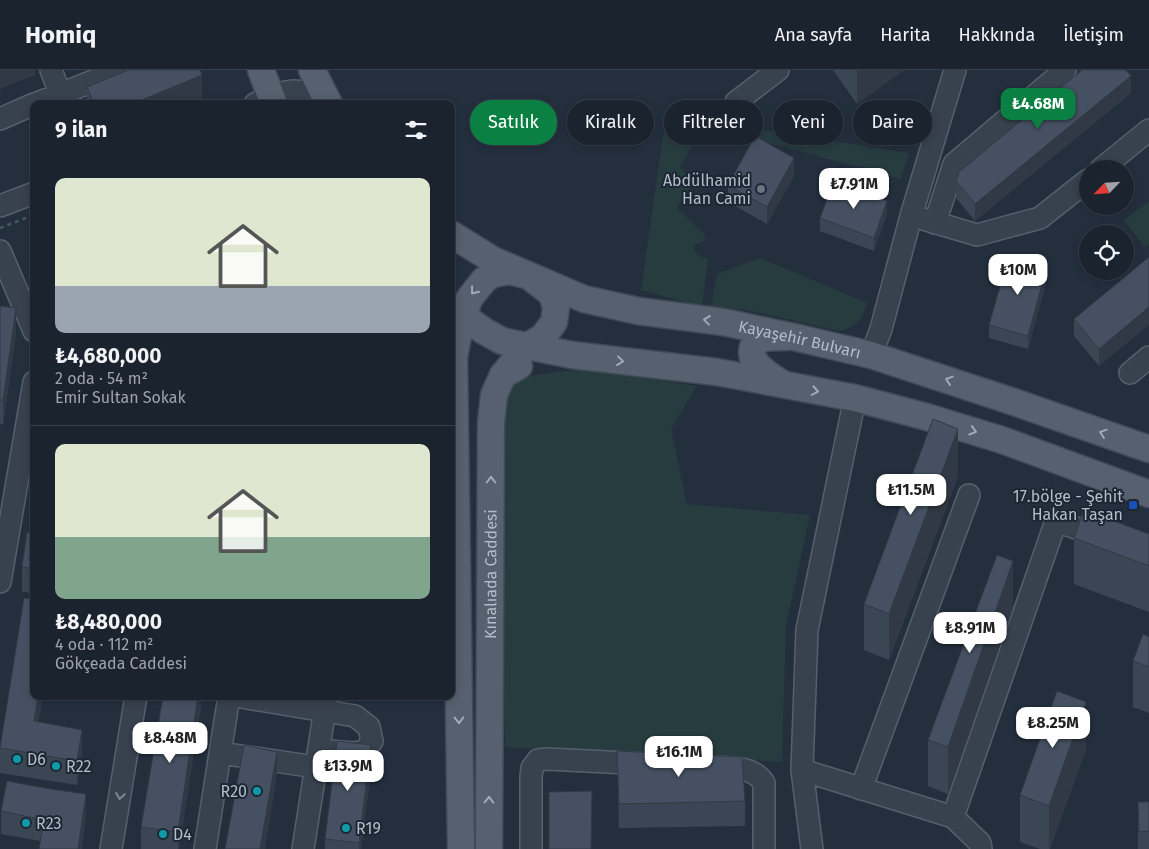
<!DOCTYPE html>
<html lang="tr">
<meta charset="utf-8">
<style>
:root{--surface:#1b232e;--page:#242b36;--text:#f1f3f6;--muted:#a0a4aa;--line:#39404a;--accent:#0b8043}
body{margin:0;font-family:"Fira Sans",sans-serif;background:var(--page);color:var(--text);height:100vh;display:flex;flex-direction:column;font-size:19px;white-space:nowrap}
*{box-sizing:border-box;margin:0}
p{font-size:16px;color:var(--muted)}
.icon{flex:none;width:28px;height:28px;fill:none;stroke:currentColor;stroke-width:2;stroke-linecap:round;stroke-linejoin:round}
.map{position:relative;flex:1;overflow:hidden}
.side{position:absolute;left:30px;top:30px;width:425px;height:600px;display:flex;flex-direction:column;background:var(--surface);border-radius:10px;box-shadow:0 2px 8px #0003,0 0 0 1px var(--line)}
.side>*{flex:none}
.hud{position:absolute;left:470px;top:30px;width:475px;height:45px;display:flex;gap:10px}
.needle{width:32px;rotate:245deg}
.fabs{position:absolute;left:1079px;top:90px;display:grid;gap:10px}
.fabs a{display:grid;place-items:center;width:55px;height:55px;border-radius:50%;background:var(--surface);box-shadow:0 2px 8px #0003,0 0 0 1px var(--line);font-size:25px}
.price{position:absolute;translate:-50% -42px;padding:0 11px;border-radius:10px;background:#fff;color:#222;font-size:16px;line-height:32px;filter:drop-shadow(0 1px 2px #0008)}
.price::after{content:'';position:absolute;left:50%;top:30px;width:15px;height:11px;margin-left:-8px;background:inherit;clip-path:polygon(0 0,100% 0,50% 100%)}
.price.selected{background:var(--accent);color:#fff}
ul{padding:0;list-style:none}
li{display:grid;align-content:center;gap:10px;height:265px;padding:0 25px}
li+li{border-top:1px solid var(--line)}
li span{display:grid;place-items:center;height:155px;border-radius:10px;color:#555}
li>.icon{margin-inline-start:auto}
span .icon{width:90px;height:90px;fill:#fffc;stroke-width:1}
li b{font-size:21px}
h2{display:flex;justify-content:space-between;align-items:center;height:60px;padding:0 25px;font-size:21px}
.tag{padding:0 18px;border-radius:22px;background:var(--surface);box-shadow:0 2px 8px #0003,0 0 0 1px var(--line);font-size:18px;line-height:45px}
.tag.selected{background:var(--accent);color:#fff}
header{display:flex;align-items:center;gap:30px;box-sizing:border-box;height:70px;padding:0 25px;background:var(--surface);border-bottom:1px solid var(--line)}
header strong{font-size:24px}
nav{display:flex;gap:28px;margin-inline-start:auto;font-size:18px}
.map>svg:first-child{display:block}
.green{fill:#263c3f}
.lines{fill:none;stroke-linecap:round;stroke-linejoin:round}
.minor-casing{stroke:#565f6c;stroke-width:24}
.major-casing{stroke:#414a57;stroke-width:29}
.path{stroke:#44595c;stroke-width:2.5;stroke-dasharray:4 4;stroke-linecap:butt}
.minor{stroke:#38414e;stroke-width:21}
.major{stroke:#56606e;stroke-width:26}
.wall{fill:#3b4654}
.shaded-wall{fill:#303945}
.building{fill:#455162;stroke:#303945}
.oneway{stroke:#a1aab7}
.oneway2{stroke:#7c8592}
.worship-dot{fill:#6b7280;stroke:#1d2633;stroke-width:2}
.transit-dot{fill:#1a4fb4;stroke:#1d2633;stroke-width:2}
.culture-dot{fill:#0f9aa8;stroke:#1d2633;stroke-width:2}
.labels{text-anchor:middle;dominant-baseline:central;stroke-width:4;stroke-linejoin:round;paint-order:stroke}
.poi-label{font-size:16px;fill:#b4bcc9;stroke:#1d2633;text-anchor:start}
.street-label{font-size:16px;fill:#b4bcc9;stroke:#1d2633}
</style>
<header>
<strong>Homiq</strong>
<nav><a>Ana sayfa</a><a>Harita</a><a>Hakkında</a><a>İletişim</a></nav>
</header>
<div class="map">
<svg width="1149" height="779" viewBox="0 0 1149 779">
<rect width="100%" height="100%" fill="#242f3e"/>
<path class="green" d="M 666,44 L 909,83 L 901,109 L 759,70 L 708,65 C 693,70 686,85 680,98 L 694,110 L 677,138 L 706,166 L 704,171 L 697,174 L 693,178 C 696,185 701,188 708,188 L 702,237 L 641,220 Z
M 1149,131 L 1149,174 L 1145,177 L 1124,150 Z
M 760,188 L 867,233 C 862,250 857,256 840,261 L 746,240 L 711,237 L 717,204 Z
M 583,299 L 697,316 L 671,359 L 687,434 L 810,445 L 786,556 L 782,692 L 505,677 L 498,408 L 504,323 L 520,307 Z"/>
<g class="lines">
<g class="minor-casing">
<path id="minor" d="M 51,0 L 64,34
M 736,32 L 778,0
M 35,34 L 121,0
M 255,34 C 284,19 297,16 327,30
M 0,49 L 34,34
M 1101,99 L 1149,60
M 0,136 L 34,123
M 923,149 L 977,165 L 1040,148 L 1088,110
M 935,153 L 954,94 L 1065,0
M 0,181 L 34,261
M 871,285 L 881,259 L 911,146 L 955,0
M 1130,303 L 1149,287
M 0,512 L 34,312
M 235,626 L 355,646 L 369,657 L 372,671 L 364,682 L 351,683 L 319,680
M 220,683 L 316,697
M 714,697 C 732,698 753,696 764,713 L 764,779
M 802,700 L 953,747
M 861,719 L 969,425
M 111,779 L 136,626
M 205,779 L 229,626
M 303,779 L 327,626
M 531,779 L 531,707 L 532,698 L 538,690 L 547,689 L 646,694
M 812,779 L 802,700 L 807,560 L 855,328
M 981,779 L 980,773 L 953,747 L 1056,451 L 1149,484"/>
</g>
<g class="major-casing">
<g id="major">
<path d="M 261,0 L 274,34"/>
<path d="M 312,0 L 329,34"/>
<path id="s1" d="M 451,164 L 493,190 L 584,229 L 638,241 L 723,252 L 794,267 L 871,285 L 1017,333 L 1149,379"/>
<path d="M 451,237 L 484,261 L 502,271 L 572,285 L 717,302 L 855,328 L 927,347 L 1002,370 L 1149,424"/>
<path d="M 781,313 C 771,306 747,293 753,277 C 755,272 760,269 765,268 C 772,267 779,267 786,267"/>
<path d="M 461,779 L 454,287 L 458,266 L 469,229 L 484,210 L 493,204 L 510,201 L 529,206 L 552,224 L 556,238 L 554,252 L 543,267 L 526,277 L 503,305"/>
<path id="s2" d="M 489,779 L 491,353 L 494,325 L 503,305 L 519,296"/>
</g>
</g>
<path class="path" d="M 0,158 L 26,148 L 34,147"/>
<use href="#minor" class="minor"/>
<use href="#major" class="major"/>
</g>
<path class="wall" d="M 833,0 L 904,0 L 857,34 Z
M 87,17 L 202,30 L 193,34 L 87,34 Z
M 1131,23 L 975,151 L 956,128 L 956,111 Z
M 794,106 L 767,154 L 728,132 L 728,115 Z
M 887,144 L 874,181 L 820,161 L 820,148 Z
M 1149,187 L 1099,296 L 1074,266 L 1074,249 Z
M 1047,210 L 1028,279 L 989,268 L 989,255 Z
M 0,236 L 16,263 L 3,355 L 0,354 Z
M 958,406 L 889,590 L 864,580 L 864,534 Z
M 34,463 L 34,523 L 22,522 L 22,497 Z
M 1149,464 L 1149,542 L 1074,514 L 1074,468 Z
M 1013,538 L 948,724 L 928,716 L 928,670 Z
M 1149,567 L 1149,643 L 1133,637 L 1133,591 Z
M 34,626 L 43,626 L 38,652 L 82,684 L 77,715 L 0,703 L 0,677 Z
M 201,626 L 201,636 L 179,779 L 141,779 L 141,757 Z
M 1086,679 L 1050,779 L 1040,779 L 1020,772 L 1020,725 Z
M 617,681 L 745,731 L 745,756 L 619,758 Z
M 371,700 L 361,779 L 325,779 L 325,769 Z
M 1138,732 L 1149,732 L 1149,779 L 1138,779 Z
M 1,741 L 86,747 L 40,771 L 1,764 Z"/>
<path class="shaded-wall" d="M 0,0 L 35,0 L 35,5 L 0,19 Z
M 857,0 L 904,0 L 857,34 Z
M 202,5 L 202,30 L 193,34 L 132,34 Z
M 1131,6 L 1131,23 L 975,151 L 975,134 Z
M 794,88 L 794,106 L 767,154 L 767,137 Z
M 887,131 L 887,144 L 874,181 L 874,168 Z
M 1047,196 L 1047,210 L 1028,279 L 1028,266 Z
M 1149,237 L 1149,255 L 1099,296 L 1099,279 Z
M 16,238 L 16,263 L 3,355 L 3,330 Z
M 958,359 L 958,406 L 889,590 L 889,544 Z
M 1013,491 L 1013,538 L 948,724 L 948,677 Z
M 38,626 L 43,626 L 34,676 L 34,651 Z
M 198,626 L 201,626 L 201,636 L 179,779 L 178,779 L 178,762 Z
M 1086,632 L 1086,679 L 1050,779 L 1049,779 L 1049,736 Z
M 82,660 L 82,684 L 77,715 L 77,691 Z
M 371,675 L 371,700 L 361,779 L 359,779 L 359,773 Z
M 277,682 L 277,706 L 265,779 L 260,779 Z
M 86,724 L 86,747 L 82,779 L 78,779 Z"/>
<path class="building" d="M 128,0 L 200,0 L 202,5 L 132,34 L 94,34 L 87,17 Z
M 1082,0 L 1126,0 L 1131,6 L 975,134 L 956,111 L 959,102 Z
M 755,66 L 794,88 L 767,137 L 728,115 Z
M 834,111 L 887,131 L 874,168 L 820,148 Z
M 1009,185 L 1047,196 L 1028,266 L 989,255 Z
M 1149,187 L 1149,237 L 1099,279 L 1074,249 Z
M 0,236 L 16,238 L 3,330 L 0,330 Z
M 933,349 L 958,359 L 889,544 L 864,534 Z
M 1084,440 L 1149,464 L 1149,496 L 1074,468 Z
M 27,462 L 34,463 L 34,499 L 22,497 Z
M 997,485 L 1013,491 L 948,677 L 928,670 Z
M 24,528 L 34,529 L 34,626 L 38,626 L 34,651 L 82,660 L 77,691 L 0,678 Z
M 1143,564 L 1149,567 L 1149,597 L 1133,591 Z
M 1057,621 L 1086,632 L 1049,736 L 1020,725 Z
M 163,626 L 198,626 L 178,762 L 141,757 Z
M 337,671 L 371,675 L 359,773 L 325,769 Z
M 244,675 L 277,682 L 260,779 L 225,779 Z
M 617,681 L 742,687 L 745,731 L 619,734 Z
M 7,711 L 50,719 L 86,724 L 78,779 L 39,779 L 44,750 L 1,741 Z
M 592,721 L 591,779 L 549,779 L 549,722 Z
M 1138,732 L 1149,732 L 1149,761 L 1139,762 Z"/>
<defs><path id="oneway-chevron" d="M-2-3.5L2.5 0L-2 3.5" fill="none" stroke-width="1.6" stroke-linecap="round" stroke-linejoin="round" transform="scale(1.25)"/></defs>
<g class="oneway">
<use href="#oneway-chevron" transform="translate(474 221) rotate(128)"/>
<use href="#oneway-chevron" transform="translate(707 250) rotate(-173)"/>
<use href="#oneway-chevron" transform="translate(620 291) rotate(7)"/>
<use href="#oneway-chevron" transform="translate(949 310) rotate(-161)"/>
<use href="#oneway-chevron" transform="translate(815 321) rotate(11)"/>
<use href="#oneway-chevron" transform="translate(973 361) rotate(17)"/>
<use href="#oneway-chevron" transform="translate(1103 363) rotate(-161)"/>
<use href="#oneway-chevron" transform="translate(491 410) rotate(-90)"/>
<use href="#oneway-chevron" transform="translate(459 650) rotate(89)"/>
<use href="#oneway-chevron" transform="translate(489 730) rotate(-89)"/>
</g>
<use class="oneway2" href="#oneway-chevron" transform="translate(120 726) rotate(99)"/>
<circle class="worship-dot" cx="761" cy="119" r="5"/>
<rect class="transit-dot" x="1128" y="430" width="10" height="10" rx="2.5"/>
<g class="culture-dot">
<circle cx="17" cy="689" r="5"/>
<circle cx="56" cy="696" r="5"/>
<circle cx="257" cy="721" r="5"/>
<circle cx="26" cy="753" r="5"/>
<circle cx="346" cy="758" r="5"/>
<circle cx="163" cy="764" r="5"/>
</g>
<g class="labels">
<g class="poi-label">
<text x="751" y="110" text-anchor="end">Abdülhamid<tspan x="751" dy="18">Han Cami</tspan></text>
<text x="1123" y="426" text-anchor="end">17.bölge - Şehit<tspan x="1123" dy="18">Hakan Taşan</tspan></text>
<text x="27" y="689">D6</text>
<text x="66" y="696">R22</text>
<text x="247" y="721" text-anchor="end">R20</text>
<text x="36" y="753">R23</text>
<text x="356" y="758">R19</text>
<text x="173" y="764">D4</text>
</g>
<g class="street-label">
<text stroke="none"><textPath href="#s1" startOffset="368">Kayaşehir Bulvarı</textPath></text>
<text stroke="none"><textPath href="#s2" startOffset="275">Kınalıada Caddesi</textPath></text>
</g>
</g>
</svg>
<div class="fabs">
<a><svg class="needle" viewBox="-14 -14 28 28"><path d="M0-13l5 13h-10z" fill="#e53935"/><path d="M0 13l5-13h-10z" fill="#a0a4aa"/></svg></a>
<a><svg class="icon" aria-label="locate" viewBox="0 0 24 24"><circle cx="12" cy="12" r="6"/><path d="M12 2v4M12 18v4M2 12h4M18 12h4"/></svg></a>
</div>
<b class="price selected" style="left:1038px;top:60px">₺4.68M</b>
<b class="price" style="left:854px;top:140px">₺7.91M</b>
<b class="price" style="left:1018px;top:226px">₺10M</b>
<b class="price" style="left:911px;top:446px">₺11.5M</b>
<b class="price" style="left:970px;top:584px">₺8.91M</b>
<b class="price" style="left:1053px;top:679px">₺8.25M</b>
<b class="price" style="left:170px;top:694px">₺8.48M</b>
<b class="price" style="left:679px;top:708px">₺16.1M</b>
<b class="price" style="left:348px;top:722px">₺13.9M</b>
<div class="hud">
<a class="tag selected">Satılık</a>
<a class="tag">Kiralık</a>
<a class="tag">Filtreler</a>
<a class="tag">Yeni</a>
<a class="tag">Daire</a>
</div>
<section class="side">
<h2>9 ilan<svg class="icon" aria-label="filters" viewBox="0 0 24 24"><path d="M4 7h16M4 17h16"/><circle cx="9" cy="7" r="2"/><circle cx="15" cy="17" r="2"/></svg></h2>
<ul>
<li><span style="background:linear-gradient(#dfe7d0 70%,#9aa5b1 0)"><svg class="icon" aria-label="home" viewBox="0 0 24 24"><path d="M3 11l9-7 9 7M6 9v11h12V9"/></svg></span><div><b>₺4,680,000</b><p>2 oda · 54 m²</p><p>Emir Sultan Sokak</p></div></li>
<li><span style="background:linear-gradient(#dfe7d0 60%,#7fa58c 0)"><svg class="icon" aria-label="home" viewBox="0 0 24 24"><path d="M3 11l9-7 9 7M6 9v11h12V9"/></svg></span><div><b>₺8,480,000</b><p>4 oda · 112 m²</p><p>Gökçeada Caddesi</p></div></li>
</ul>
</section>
</div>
